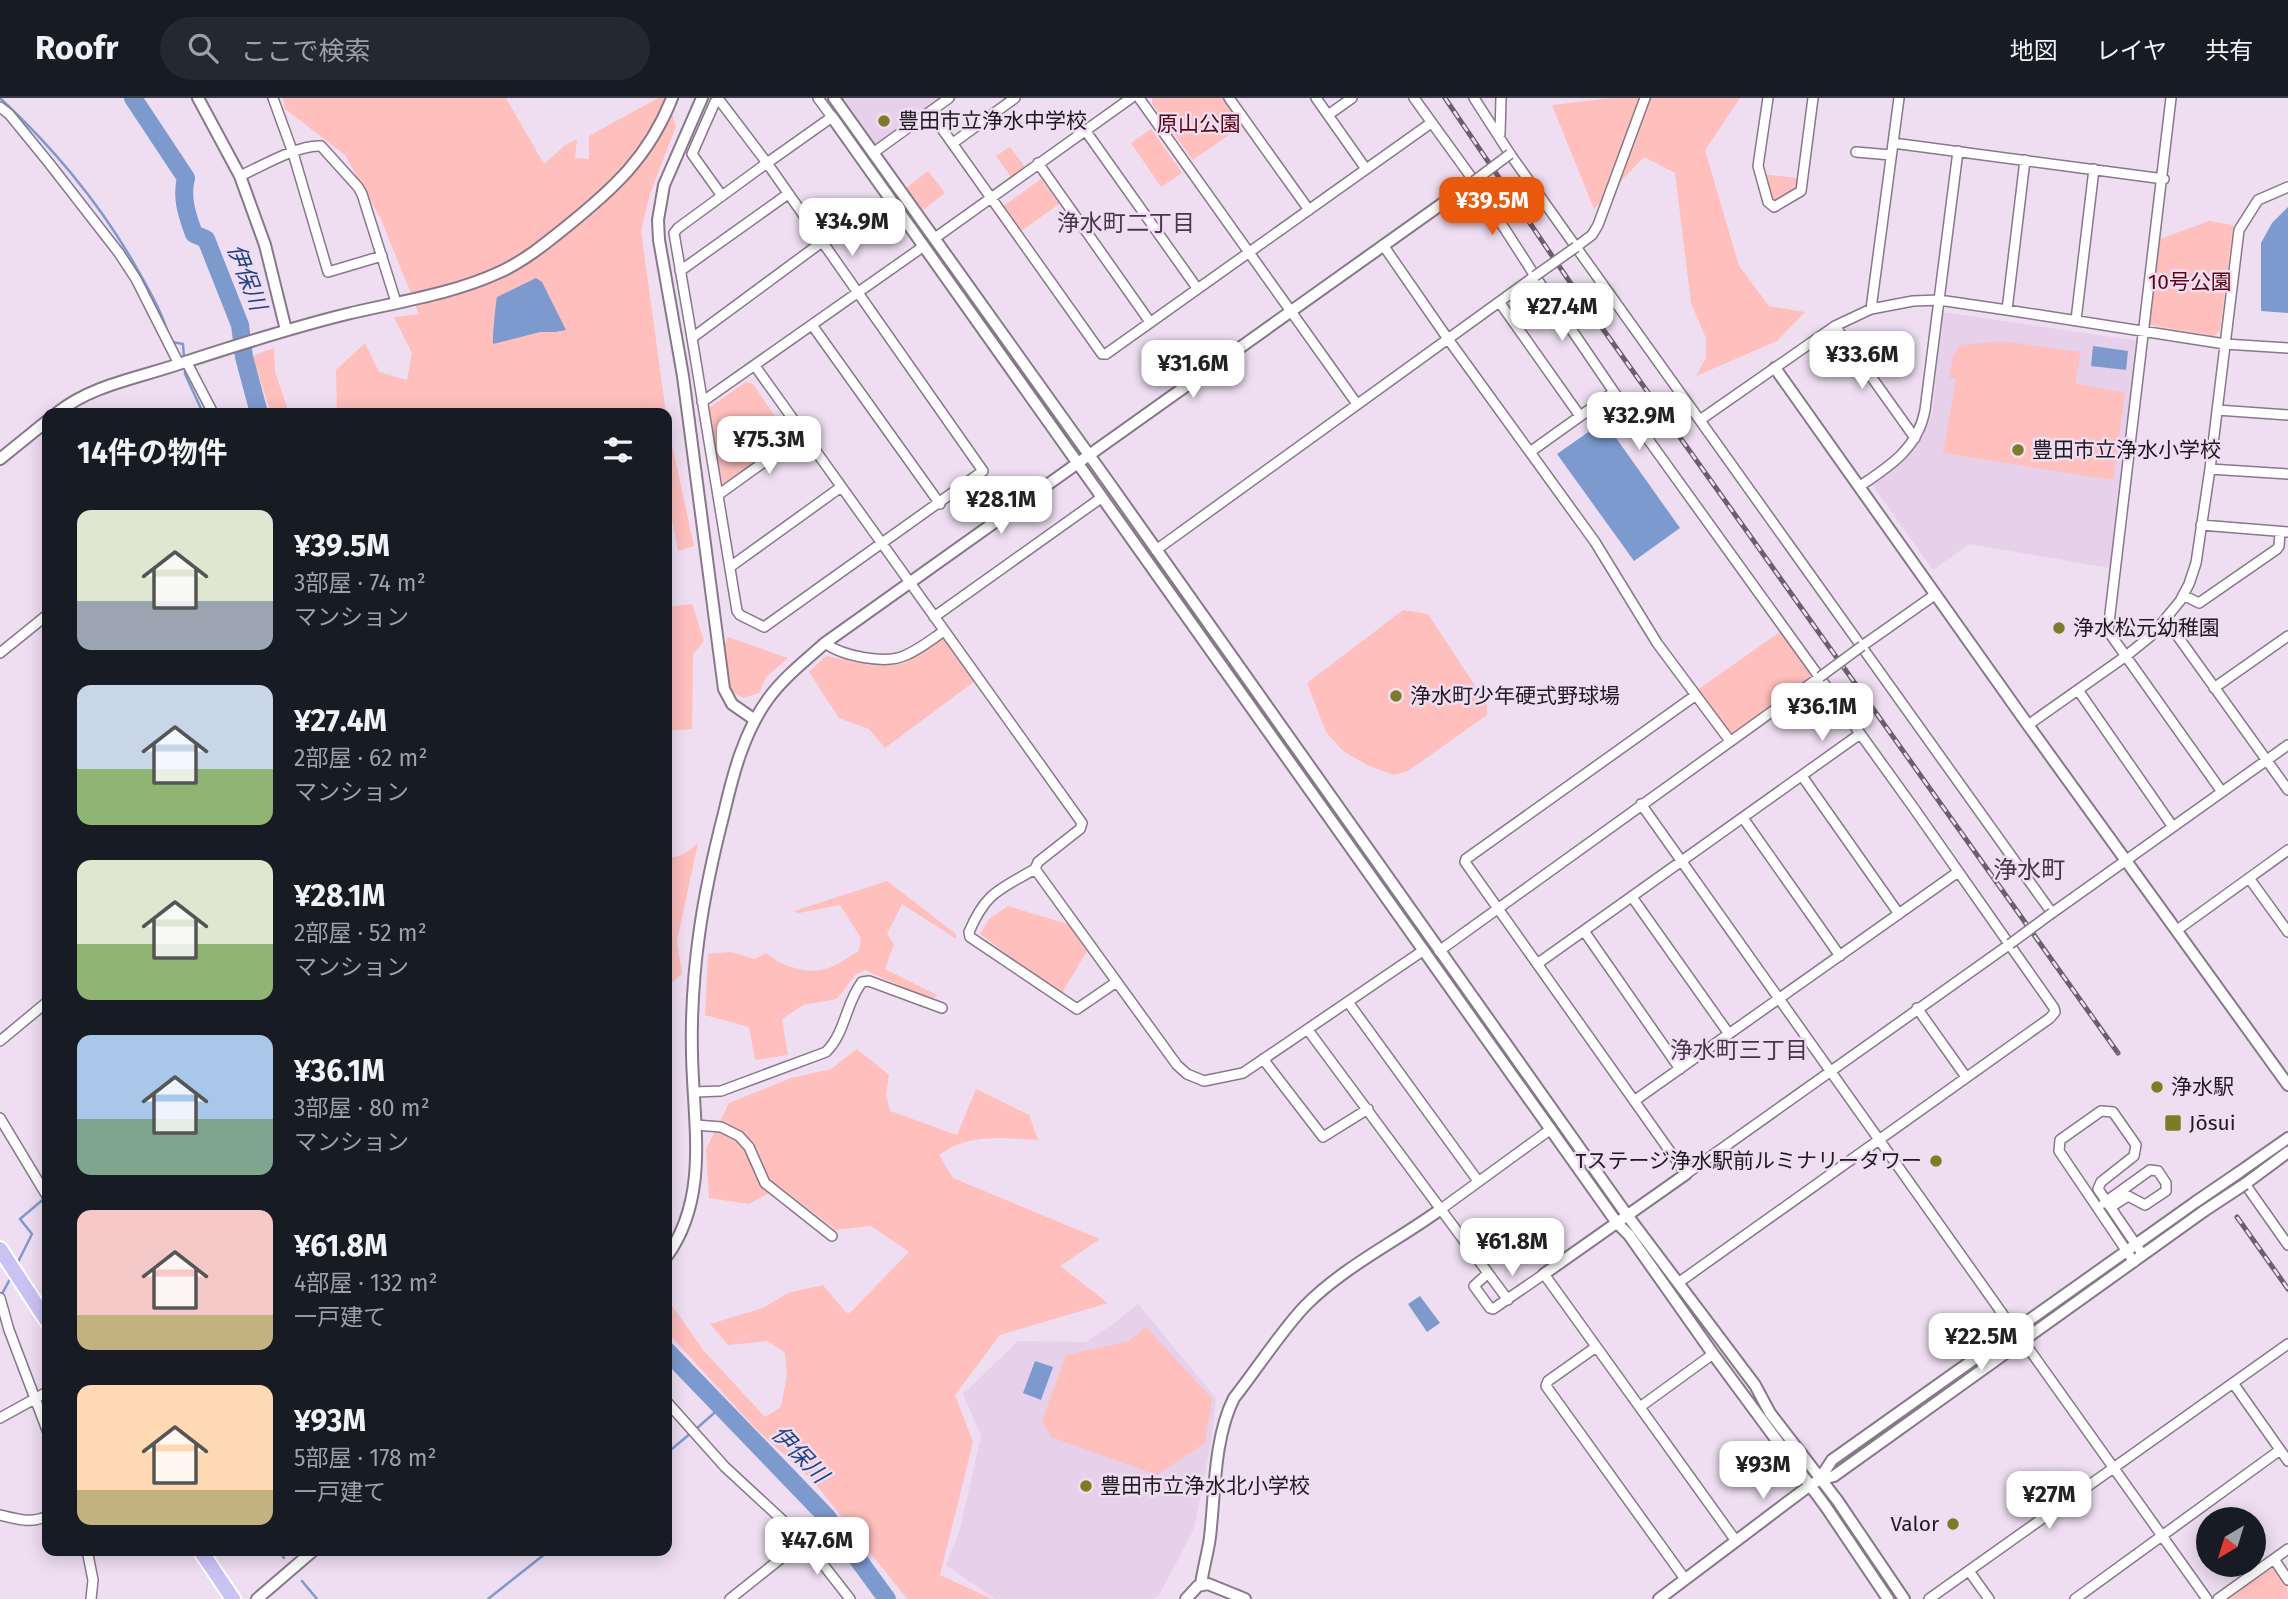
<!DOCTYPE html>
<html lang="ja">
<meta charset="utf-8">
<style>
:root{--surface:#171b24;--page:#242831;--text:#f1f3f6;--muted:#9ea1a6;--line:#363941;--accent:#ea580c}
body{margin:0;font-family:"Fira Sans","Noto Sans JP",sans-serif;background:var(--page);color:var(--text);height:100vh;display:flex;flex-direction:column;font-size:26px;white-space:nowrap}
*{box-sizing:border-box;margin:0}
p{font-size:23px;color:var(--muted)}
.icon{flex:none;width:38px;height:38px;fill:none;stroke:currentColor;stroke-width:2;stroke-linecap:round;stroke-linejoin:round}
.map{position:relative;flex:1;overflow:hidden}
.details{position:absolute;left:42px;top:310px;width:630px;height:1148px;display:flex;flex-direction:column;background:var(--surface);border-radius:14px;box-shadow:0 4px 18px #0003}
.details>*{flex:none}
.needle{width:46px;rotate:218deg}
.tools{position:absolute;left:2196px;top:1409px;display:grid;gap:14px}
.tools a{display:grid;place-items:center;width:70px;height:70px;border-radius:50%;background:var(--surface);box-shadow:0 4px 18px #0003;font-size:35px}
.price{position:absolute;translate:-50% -60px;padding:0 16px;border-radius:14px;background:#fff;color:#222;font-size:23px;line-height:46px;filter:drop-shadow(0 2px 4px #0008)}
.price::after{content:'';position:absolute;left:50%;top:42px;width:21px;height:16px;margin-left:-10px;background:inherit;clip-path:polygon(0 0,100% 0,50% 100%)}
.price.selected{background:var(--accent);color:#fff}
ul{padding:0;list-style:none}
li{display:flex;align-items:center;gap:21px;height:175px;padding:0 35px}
li span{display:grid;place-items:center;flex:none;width:196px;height:140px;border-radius:14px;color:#555}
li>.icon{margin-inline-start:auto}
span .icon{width:84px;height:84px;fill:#fffc;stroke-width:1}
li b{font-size:30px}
h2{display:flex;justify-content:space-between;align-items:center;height:84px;padding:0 35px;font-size:30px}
header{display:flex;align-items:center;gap:42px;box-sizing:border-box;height:98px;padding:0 35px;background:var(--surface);border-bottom:2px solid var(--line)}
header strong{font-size:33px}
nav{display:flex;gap:38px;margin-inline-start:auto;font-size:24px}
.search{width:490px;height:63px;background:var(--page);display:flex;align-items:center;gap:18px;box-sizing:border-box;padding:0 24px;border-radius:38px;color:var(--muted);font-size:26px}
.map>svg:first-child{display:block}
.built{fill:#e6d0ea}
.green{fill:#febfbd}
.water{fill:#7d9acf}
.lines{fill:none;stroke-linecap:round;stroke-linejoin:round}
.stream{stroke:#7d9acf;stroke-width:2.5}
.river{stroke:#7d9acf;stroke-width:18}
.minor-casing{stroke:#87788a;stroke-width:12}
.tertiary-casing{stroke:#87788a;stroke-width:14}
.primary-casing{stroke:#fff;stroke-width:18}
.minor{stroke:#fff;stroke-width:9}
.tertiary{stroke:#fff;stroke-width:10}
.primary{stroke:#cbc2f4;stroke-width:14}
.rail-casing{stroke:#6a606c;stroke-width:5}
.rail{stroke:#efdef2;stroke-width:2.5;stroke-dasharray:8;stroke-linecap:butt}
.minor-bridge-casing{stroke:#87788a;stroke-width:12;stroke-linecap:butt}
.tertiary-bridge-casing{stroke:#87788a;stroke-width:14;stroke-linecap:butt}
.minor-bridge{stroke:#fff;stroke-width:9}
.tertiary-bridge{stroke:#fff;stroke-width:10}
.poi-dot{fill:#7d7c24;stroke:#efdef2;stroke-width:2.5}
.labels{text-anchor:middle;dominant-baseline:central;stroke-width:5;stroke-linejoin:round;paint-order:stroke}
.poi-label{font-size:21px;fill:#1f1920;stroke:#efdef2;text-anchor:start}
.park-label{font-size:21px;fill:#5b0514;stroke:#efdef2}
.neighbourhood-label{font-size:23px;fill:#453747;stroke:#efdef2}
.water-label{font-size:23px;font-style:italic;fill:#224384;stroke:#efdef2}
.quarter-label{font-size:24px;fill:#453747;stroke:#efdef2}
</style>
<header>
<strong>Roofr</strong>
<div class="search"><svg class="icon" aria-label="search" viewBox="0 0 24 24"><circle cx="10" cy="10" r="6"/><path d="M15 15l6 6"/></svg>ここで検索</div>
<nav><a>地図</a><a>レイヤ</a><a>共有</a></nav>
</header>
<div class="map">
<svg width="2288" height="1501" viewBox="0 0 2288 1501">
<rect width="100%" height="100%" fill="#efdef2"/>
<path class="built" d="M 839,0 L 944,0 L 879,47 L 872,46 Z
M 1942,214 L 2139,243 L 2110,470 L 1969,446 L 1933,472 L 1871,385 L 1903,362 L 1920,342 L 1932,316 Z
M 1138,1206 L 1216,1300 L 1211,1345 L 1194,1431 L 1159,1497 L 1154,1501 L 995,1501 L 946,1467 L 960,1431 L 981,1338 L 963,1296 L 1018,1243 L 1086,1244 L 1113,1226 Z"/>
<path class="green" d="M 283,0 L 506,0 L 544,66 L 565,47 L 577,41 L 575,60 L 589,61 L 589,38 L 658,0 L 666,0 L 676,28 L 650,96 L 641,133 L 666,315 L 337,315 L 336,272 L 365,245 L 379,274 L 407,282 L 412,255 L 394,219 L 419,216 L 381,121 L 345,57 L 285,11 Z
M 1152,0 L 1223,0 L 1243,27 L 1193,62 L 1152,6 Z
M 1611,0 L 1740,0 L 1705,52 L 1739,168 L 1769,208 L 1805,214 L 1777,243 L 1696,278 L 1706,260 L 1706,240 L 1691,205 L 1675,75 L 1644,59 L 1594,111 L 1552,7 Z
M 1151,31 L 1182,75 L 1161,89 L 1131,45 Z
M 1010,49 L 1025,69 L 1011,79 L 996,58 Z
M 928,73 L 945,95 L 923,112 L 906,90 Z
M 1762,76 L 1798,80 L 1797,90 L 1777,102 L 1769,99 Z
M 1041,81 L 1059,106 L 1020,134 L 1002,109 Z
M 2209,123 L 2233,127 L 2220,233 L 2214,238 L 2150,227 L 2160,141 Z
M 2001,243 L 2081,254 L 2075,285 L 2125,295 L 2113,382 L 1943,355 L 1956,281 L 1949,279 L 1953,257 L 1960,247 Z
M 274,250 L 275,274 L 289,315 L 271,315 L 257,272 L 250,259 Z
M 746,284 L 753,286 L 787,336 L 788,340 L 726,388 L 723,387 L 708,315 L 710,309 Z
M 667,324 L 694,448 L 678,453 L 667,395 Z
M 692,506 L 704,543 L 693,556 L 692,631 L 667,633 L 667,509 Z
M 1403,512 L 1428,516 L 1487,606 L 1487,617 L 1408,673 L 1394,677 L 1367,667 L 1343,653 L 1326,634 L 1307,585 Z
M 1783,532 L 1814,577 L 1730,637 L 1697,592 Z
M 728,539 L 788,560 L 766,579 L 759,595 L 743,600 L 729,592 L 722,552 Z
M 943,540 L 975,583 L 885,650 L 869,631 L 839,620 L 809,574 L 826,558 L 875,568 L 905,565 Z
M 698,745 L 677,843 L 682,876 L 669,887 L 667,884 L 667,759 C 679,761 689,753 698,745 Z
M 887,783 L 956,836 L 956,841 L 902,806 L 887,836 L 894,846 L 885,871 L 937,897 L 932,902 L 865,872 L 856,876 L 837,901 L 803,907 L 782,921 L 788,957 L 755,962 L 749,929 L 705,917 L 708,856 L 731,854 L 754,861 L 766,855 C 783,869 808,877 829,870 C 839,866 850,858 859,853 L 861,840 L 840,807 L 799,815 L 794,813 Z
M 1008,808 L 1068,826 L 1087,853 L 1061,897 L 980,836 L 989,821 Z
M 857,951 L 889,977 L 886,997 L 890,1013 L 957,1037 L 976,991 L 1029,1017 L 1038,1042 C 1003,1040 969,1035 939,1057 L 953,1080 L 1100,1141 L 1060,1168 L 1108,1205 L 1000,1237 L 955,1297 L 973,1344 L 940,1477 L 992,1501 L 907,1501 L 814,1384 L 755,1330 L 667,1234 L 667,1207 L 670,1205 L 704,1253 L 765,1319 L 781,1309 L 787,1277 L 785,1255 L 768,1243 L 728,1247 L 710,1226 L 763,1210 L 788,1195 L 823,1187 L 848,1217 L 909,1154 L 871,1128 L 836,1132 L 780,1089 L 749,1106 L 709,1100 L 706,1051 L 729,1005 L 791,980 L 831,971 Z
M 1146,1229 L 1212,1301 L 1205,1345 L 1157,1377 L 1051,1339 L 1042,1323 L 1066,1257 L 1129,1243 Z
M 2272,1470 C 2286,1475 2288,1488 2288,1501 L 2228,1501 Z"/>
<path class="water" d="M 2288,109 L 2288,215 L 2261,213 L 2261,145 L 2272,125 Z
M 536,180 L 542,184 L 566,232 L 555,234 L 540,234 L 493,246 C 492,242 496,203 497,199 Z
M 2093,248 L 2128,253 L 2126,272 L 2091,268 Z
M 1604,323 L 1680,430 L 1634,463 L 1557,356 Z
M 1420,1198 L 1440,1225 L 1427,1234 L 1408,1206 Z
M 1035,1263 L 1053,1269 L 1041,1302 L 1023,1295 Z"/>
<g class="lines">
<path class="stream" d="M 0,0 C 56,52 103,109 140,176 C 151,196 163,216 169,239
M 172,244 L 183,246 L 184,260
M 185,270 L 185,276 L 203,315
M 17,1166 L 32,1136 L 20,1121 L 46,1099
M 1,1198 L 11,1179
M 696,1331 L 721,1309
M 667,1355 L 691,1335
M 278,1452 L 284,1460
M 302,1483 L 317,1501
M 488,1501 L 550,1452"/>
<path class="river" d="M 133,0 L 186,80 C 181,100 187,117 194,136 L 206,141 L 240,227 L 244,259 L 259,315
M 667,1253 L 827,1419 L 887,1501"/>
<g class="minor-casing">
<path id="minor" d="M 273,0 L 293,55 L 328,174 L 382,158
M 818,0 L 832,19 L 767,65 L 983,373 L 764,529 L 740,517 L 737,513 L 692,240 L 822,144
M 1139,0 L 1357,306
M 1229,0 L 1309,112
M 1316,0 L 1366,71
M 1414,0 L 1474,83 L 1535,178 L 1614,294 L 1913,709 L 2054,910 L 2055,914 L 2050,920 L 1678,1185
M 1474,0 L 1510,56 L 1576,149 L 2052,815 L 2288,647
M 1768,0 L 1758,68 L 1768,104 L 1774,109 L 1801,93 L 1813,0
M 2171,0 L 2108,533 L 2222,694
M 0,9 L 9,16 L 49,65 L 119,155 L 136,181 L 179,266
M 930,14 L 1102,256 L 1106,256 L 1431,25
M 1328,17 L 1352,0
M 1085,32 L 1197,190
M 1500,36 L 1501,0
M 953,45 L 1015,0
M 1893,45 L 2164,81
M 1856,54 L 1891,57
M 873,55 L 949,0
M 1038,65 L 1150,224
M 240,78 C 260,69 299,46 321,48 L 358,89 L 362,96 L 396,204
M 935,140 L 1131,0
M 1383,147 L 1448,241 L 1595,444 L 1657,545 L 1730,643
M 1576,149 L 1592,137 L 1598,127 L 1645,0
M 680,173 L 788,96
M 1500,205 L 1580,318
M 1871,211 L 1899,0
M 2007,212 L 2025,62
M 2076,222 L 2094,71
M 812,227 L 940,406
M 1835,228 L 1915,340
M 692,240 L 674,135 L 678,130 L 767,65 L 720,3 L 715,4 L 692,56 L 722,98
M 186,263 L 213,315
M 755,268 L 1082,725 L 1080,731 L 1038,764 L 1035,771 L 1177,967 L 1187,976 L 1204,983 L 1243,975 L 1424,852
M 702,304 L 924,148
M 2217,312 L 2288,317
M 1700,322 L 1835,228 L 1871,211 L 1913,203 L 1939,202 L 2007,212 L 2225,246 L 2288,250
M 1530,354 L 1614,294
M 2210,371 L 2288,376
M 1860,388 C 1890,368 1918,350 1925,312 L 1958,53
M 718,397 L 803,336
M 2201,427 L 2288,434
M 1156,452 L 1535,178
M 730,469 L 841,389
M 2183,497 L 2199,505 L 2277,451 L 2279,448 L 2280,434
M 934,519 L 1101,400
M 2166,522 L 2288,692
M 825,545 C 842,558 886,567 906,557 C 920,551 932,541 944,533
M 1862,548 L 1936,496
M 0,555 L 47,517
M 2214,590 L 2288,538
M 2078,592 L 2173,729
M 1696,597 L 1466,761 L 1465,764 L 1686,1076 L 2010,846
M 2028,627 L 2126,558 L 2152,537 L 2180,503 L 2189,486 L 2196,465 L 2210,371 L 2239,132 L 2258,102 L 2288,89
M 1802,678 L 1899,816
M 1641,706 L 2014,1232
M 1743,720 L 1840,858
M 1035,771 C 999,792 986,794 969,834 L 970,839 L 1077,911 L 1115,885
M 2249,780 L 2288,834
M 1632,799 L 1729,936
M 2177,832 L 2288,752
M 1584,833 L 1680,971
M 1439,853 L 1820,579
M 1537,866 L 1860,636
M 1348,904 L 1478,1083
M 1917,910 L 1966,979
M 1308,932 L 1508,1202
M 0,943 L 47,904
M 1263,961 L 1323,1039 L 1368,1011
M 695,994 L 721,993 L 826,954 C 846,934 845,906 862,884 L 869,883 L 942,910
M 1634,1003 L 1958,774
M 0,1020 L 47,1098
M 696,1027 L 721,1029 L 739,1038 L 749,1049 L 765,1085 L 832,1138
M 2245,1086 L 2288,1147
M 2104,1105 L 2150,1072 L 2158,1073 L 2166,1085 L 2166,1093 L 2145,1107 L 2128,1098 L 2111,1109
M 1441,1111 L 1551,1031
M 2134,1164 L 2059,1053 L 2060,1042 L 2101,1013 L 2113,1014 L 2136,1047 L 2134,1058 L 2101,1084 L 2098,1091 L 2143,1157
M 1488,1175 L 1474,1188 L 1490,1210 L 1493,1211 L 1544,1176 L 1736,1443
M 0,1200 L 9,1232 L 47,1332
M 2024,1244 L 2207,1501
M 1596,1249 L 1548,1283 L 1546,1288 L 1685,1481
M 2233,1285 L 2288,1363
M 667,1304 L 725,1369 L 804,1442 L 850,1501
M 1640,1309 L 1713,1256
M 0,1320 L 47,1294
M 0,1417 C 16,1421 32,1426 47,1418
M 87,1452 L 93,1482 L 91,1501
M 2274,1461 L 2288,1482
M 1969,1473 L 1989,1501
M 730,1501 L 804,1442
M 1929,1501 L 2288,1246
M 2075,1501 L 2280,1352
M 2218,1501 L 2288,1451"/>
</g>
<g class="tertiary-casing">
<path id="tertiary" d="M 198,0 L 240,78 L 265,147 L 286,232
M 702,0 L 664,87 L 658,122 L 659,142 L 683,278 L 724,591 L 732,606 L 755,622
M 834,0 L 1112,389 L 1627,1117 L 1755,1287 L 1770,1315 L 1837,1402 L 1904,1501
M 832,19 L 1617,1125 L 1629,1137 L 1713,1256 L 1826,1409 L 1888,1501
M 1775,270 L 2028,627 L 2288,987
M 57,315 C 92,287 138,280 179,266 C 234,248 290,230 347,216 C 397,204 453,196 500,174 C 524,163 545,146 566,129 C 613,91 649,59 672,0
M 0,361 L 47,323
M 2238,1075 L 2288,1040
M 2245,1086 L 2288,1054
M 667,1158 C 710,1098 693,1025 692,956 C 690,872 703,796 724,715 C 733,676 744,634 768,601 C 784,579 805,563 825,545 L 1474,83
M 1544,1176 L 1686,1076
M 1819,1382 L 1832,1362 L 2197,1103
M 1201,1487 C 1203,1470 1208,1455 1210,1439 C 1215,1395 1214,1339 1234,1300 C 1257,1271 1281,1233 1306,1207 C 1345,1168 1397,1143 1441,1111
M 257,1501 L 314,1452
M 1186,1501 L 1198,1488 L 1208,1486 L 1245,1501
M 1659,1501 L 1809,1388 L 1819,1382 L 1834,1378 L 2204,1113"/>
</g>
<g class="primary-casing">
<path id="primary" d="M 0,1151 L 47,1223
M 200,1452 L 233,1501"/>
</g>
<use href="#minor" class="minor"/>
<use href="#tertiary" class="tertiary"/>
<use href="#primary" class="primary"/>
<g class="rail-casing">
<path id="rail" d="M 1445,0 L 1578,196 L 2118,955
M 2237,1119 L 2288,1191"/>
</g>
<use href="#rail" class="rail"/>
<g class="minor-bridge-casing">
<path id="minor-bridge" d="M 1474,83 L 1510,56
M 1535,178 L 1576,149
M 1820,579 L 1862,548
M 2010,846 L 2052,815"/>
</g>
<g class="tertiary-bridge-casing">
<path id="tertiary-bridge" d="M 2197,1103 L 2238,1075
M 2204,1113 L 2245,1086"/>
</g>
<use href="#minor-bridge" class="minor-bridge"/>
<use href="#tertiary-bridge" class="tertiary-bridge"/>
</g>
<g class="poi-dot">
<circle cx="884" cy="23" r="7"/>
<circle cx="2018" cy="352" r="7"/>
<circle cx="2059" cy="530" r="7"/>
<circle cx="1396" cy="598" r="7"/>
<circle cx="2157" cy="989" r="7"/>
<rect x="2164" y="1016" width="18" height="18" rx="3.5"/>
<circle cx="1936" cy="1063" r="7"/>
<circle cx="1086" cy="1388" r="7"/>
<circle cx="1953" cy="1426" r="7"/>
</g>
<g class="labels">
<g class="poi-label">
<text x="898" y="23">豊田市立浄水中学校</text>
<text x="2032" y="352">豊田市立浄水小学校</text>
<text x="2073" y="530">浄水松元幼稚園</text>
<text x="1410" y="598">浄水町少年硬式野球場</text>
<text x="2171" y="989">浄水駅</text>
<text x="2189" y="1025">Jōsui</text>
<text x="1922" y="1063" text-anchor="end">Tステージ浄水駅前ルミナリータワー</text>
<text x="1100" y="1388">豊田市立浄水北小学校</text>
<text x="1939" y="1426" text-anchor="end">Valor</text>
</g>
<g class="park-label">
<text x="1199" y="26">原山公園</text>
<text x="2190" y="184">10号公園</text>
</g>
<g class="neighbourhood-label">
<text x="1126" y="125">浄水町二丁目</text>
<text x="1739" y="952">浄水町三丁目</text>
</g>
<g class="water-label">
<text transform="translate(247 179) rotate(69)">伊保川</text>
<text transform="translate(800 1356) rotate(46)">伊保川</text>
</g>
<g class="quarter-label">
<text x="2029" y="772">浄水町</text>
</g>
</g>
</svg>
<div class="tools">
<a><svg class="needle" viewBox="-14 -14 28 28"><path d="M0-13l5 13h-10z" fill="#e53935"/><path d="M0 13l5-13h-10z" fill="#9ea1a6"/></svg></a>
</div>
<b class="price selected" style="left:1492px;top:139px">¥39.5M</b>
<b class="price" style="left:852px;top:160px">¥34.9M</b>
<b class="price" style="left:1562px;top:245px">¥27.4M</b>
<b class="price" style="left:1862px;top:293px">¥33.6M</b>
<b class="price" style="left:1193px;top:302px">¥31.6M</b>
<b class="price" style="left:1639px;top:354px">¥32.9M</b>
<b class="price" style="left:769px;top:378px">¥75.3M</b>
<b class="price" style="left:1001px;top:438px">¥28.1M</b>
<b class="price" style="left:1822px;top:645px">¥36.1M</b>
<b class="price" style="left:1512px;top:1180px">¥61.8M</b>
<b class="price" style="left:1981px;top:1275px">¥22.5M</b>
<b class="price" style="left:1763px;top:1403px">¥93M</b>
<b class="price" style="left:2049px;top:1433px">¥27M</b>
<b class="price" style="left:817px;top:1479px">¥47.6M</b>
<section class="details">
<h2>14件の物件<svg class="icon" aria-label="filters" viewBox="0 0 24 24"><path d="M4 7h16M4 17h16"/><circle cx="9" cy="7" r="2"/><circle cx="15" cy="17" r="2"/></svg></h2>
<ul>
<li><span style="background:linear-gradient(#dfe7d0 65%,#9aa5b1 0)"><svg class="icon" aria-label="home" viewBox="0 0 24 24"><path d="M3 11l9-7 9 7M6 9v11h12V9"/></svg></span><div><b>¥39.5M</b><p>3部屋 · 74 m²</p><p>マンション</p></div></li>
<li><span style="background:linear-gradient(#c9d6e8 60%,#8fb573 0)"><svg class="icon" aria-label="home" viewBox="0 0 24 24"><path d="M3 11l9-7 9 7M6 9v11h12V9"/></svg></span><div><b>¥27.4M</b><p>2部屋 · 62 m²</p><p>マンション</p></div></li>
<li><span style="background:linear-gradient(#dfe7d0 60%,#8fb573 0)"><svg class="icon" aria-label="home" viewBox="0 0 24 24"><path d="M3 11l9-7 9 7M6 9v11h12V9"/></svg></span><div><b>¥28.1M</b><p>2部屋 · 52 m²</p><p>マンション</p></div></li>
<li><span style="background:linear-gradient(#a9c7e8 60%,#7fa58c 0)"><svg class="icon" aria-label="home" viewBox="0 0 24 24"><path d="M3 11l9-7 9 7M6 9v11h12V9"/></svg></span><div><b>¥36.1M</b><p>3部屋 · 80 m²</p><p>マンション</p></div></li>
<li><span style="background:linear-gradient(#f6c9c9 75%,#c2b280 0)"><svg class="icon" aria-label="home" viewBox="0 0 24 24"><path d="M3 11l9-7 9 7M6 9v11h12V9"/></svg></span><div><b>¥61.8M</b><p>4部屋 · 132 m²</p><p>一戸建て</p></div></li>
<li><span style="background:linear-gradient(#ffd9b3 75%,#c2b280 0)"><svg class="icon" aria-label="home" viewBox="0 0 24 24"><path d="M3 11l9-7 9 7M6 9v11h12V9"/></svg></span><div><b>¥93M</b><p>5部屋 · 178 m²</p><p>一戸建て</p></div></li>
</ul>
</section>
</div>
